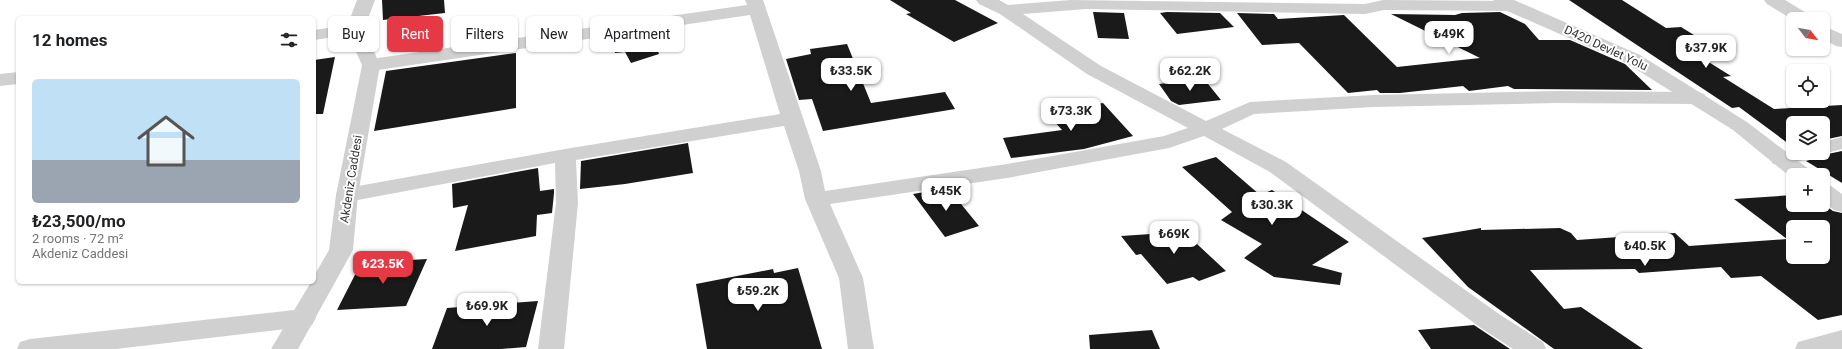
<!DOCTYPE html>
<meta charset="utf-8">
<style>
:root{--surface:#fff;--page:#f2f2f2;--text:#202124;--muted:#757577;--line:#e0e0e0;--accent:#e63946}
body{margin:0;font-family:Roboto,sans-serif;background:var(--page);color:var(--text);height:100vh;display:flex;flex-direction:column;font-size:15px;white-space:nowrap}
*{box-sizing:border-box;margin:0}
p{font-size:13px;color:var(--muted)}
.icon{flex:none;width:22px;height:22px;fill:none;stroke:currentColor;stroke-width:2;stroke-linecap:round;stroke-linejoin:round}
.map{position:relative;flex:1;overflow:hidden}
.drawer{position:absolute;left:16px;top:16px;width:300px;height:268px;display:flex;flex-direction:column;background:var(--surface);border-radius:6px;box-shadow:0 1px 3px #0004}
.drawer>*{flex:none}
.top-card{position:absolute;left:328px;top:16px;width:380px;height:36px;display:flex;gap:8px}
.needle{width:26px;rotate:121deg}
.controls{position:absolute;left:1786px;top:12px;display:grid;gap:8px}
.controls a{display:grid;place-items:center;width:44px;height:44px;border-radius:6px;background:var(--surface);box-shadow:0 1px 3px #0004;font-size:20px}
.price{position:absolute;translate:-50% -34px;padding:0 9px;border-radius:8px;background:#fff;color:#222;font-size:13px;line-height:26px;filter:drop-shadow(0 1px 2px #0008)}
.price::after{content:'';position:absolute;left:50%;top:24px;width:12px;height:9px;margin-left:-6px;background:inherit;clip-path:polygon(0 0,100% 0,50% 100%)}
.price.active{background:var(--accent);color:#fff}
ul{padding:0;list-style:none}
li{display:grid;align-content:center;gap:8px;height:212px;padding:0 16px}
li+li{border-top:1px solid var(--line)}
li span{display:grid;place-items:center;height:124px;border-radius:6px;color:#555}
li>.icon{margin-inline-start:auto}
span .icon{width:72px;height:72px;fill:#fffc;stroke-width:1}
li b{font-size:17px}
h2{display:flex;justify-content:space-between;align-items:center;height:48px;padding:0 16px;font-size:17px}
.chip{padding:0 14px;border-radius:6px;background:var(--surface);box-shadow:0 1px 3px #0004;font-size:14px;line-height:36px}
.chip.active{background:var(--accent);color:#fff}
.map>svg:first-child{display:block}
.building{fill:#1a1a1a;fill-rule:evenodd}
.lines{fill:none;stroke-linecap:round;stroke-linejoin:round}
.minor{fill:#d0d0d0;fill-rule:evenodd}
.tertiary{fill:#d0d0d0;fill-rule:evenodd}
.labels{text-anchor:middle;dominant-baseline:central;stroke-width:4;stroke-linejoin:round;paint-order:stroke}
.street-label{font-size:12px;fill:#333;stroke:#fff}
</style>
<div class="map">
<svg width="1842" height="349" viewBox="0 0 1842 349">
<rect width="100%" height="100%" fill="#fff"/>
<path class="building" d="M 382,0 L 444,0 L 445,13 L 383,20 Z
M 890,0 L 955,0 L 998,23 L 954,42 L 906,14 L 911,13 Z
M 1569,0 L 1622,0 L 1666,28 L 1681,27 L 1707,43 L 1683,46 L 1731,76 L 1723,77 L 1774,109 L 1842,105 L 1842,136 L 1823,140 L 1823,123 L 1793,123 L 1793,147 L 1739,107 L 1732,108 Z
M 1093,12 L 1124,13 L 1129,39 L 1098,38 Z
M 1167,12 L 1220,13 L 1234,27 L 1177,34 L 1160,13 Z
M 1500,12 L 1525,24 L 1539,40 L 1570,40 L 1625,64 L 1652,90 L 1514,89 L 1508,86 L 1469,91 L 1463,86 L 1400,93 L 1380,93 L 1377,90 L 1348,93 L 1299,43 L 1262,45 L 1237,13 L 1274,14 L 1278,19 L 1344,15 L 1397,67 L 1480,58 L 1391,14 L 1455,15 L 1462,13 Z
M 668,29 L 672,45 L 656,46 L 659,54 L 631,63 L 625,52 L 615,53 L 610,37 Z
M 847,44 L 871,103 L 945,92 L 955,109 L 823,131 L 812,99 L 799,100 L 786,59 L 811,54 L 810,49 Z
M 516,53 L 516,108 L 374,131 L 386,71 Z
M 335,57 L 323,114 L 314,114 L 314,60 Z
M 1204,79 L 1221,100 L 1179,105 L 1171,101 L 1159,84 Z
M 1103,103 L 1133,136 L 1084,149 L 1011,158 L 1003,138 L 1062,130 L 1046,112 L 1070,106 L 1072,108 Z
M 688,143 L 693,173 L 625,184 L 580,189 L 581,161 Z
M 1842,151 L 1842,183 L 1806,161 L 1813,159 L 1817,154 L 1823,155 Z
M 1216,157 L 1260,195 L 1272,190 L 1349,242 L 1312,265 L 1342,273 L 1340,285 L 1274,277 L 1244,258 L 1262,244 L 1221,220 L 1232,212 L 1182,167 Z
M 538,168 L 540,191 L 554,189 L 554,193 L 552,213 L 537,215 L 536,236 L 455,251 L 468,205 L 453,208 L 452,184 Z
M 948,188 L 979,226 L 945,237 L 913,194 Z
M 1793,195 L 1793,205 L 1823,204 L 1833,211 L 1842,213 L 1842,315 L 1818,320 L 1761,276 L 1731,278 L 1721,267 L 1639,273 L 1635,269 L 1530,270 L 1564,309 L 1581,307 L 1643,349 L 1554,349 L 1468,287 L 1422,238 L 1481,228 L 1481,230 L 1560,228 L 1571,233 L 1577,240 L 1675,233 L 1689,246 L 1787,239 L 1734,199 ZM 1793,227 L 1823,227 L 1823,257 L 1793,257 Z
M 1177,225 L 1183,231 L 1226,271 L 1199,281 L 1193,277 L 1167,284 L 1141,254 L 1136,255 L 1121,236 L 1151,234 Z
M 427,259 L 406,306 L 337,310 L 361,263 Z
M 798,268 L 822,349 L 707,349 L 696,284 L 773,269 L 774,273 Z
M 538,301 L 526,347 L 501,349 L 432,349 L 447,308 Z
M 1474,325 L 1510,349 L 1431,349 L 1418,330 Z
M 1152,330 L 1160,349 L 1090,349 L 1089,335 Z"/>
<g class="lines">
<path class="minor" d="M 745,0 L 763,0 L 821,171 L 825,191 L 1007,164 L 1164,136 L 1188,128 L 1087,74 L 1000,14 L 979,4 L 976,0 L 999,0 L 1008,5 L 1071,0 L 1365,4 L 1383,0 L 1511,1 L 1517,2 L 1520,6 L 1517,10 L 1511,11 L 1384,10 L 1365,14 L 1086,9 L 1023,14 L 1101,66 L 1206,121 L 1250,102 L 1373,95 L 1557,91 L 1697,92 L 1704,94 L 1707,98 L 1704,102 L 1697,104 L 1557,103 L 1373,107 L 1254,114 L 1222,129 L 1286,162 L 1499,314 L 1543,342 L 1546,349 L 1513,349 L 1481,328 L 1270,172 L 1204,136 L 1169,148 L 1007,178 L 830,204 L 863,278 L 874,349 L 848,349 L 839,278 L 805,199 L 799,171 L 784,126 L 576,160 L 578,203 L 564,349 L 538,349 L 556,203 L 555,163 L 347,202 L 339,200 L 336,195 L 339,190 L 347,188 L 565,149 L 780,114 L 750,15 L 371,71 L 364,69 L 362,65 L 364,61 L 371,59 L 747,5 Z
M 1764,0 L 1785,0 L 1810,15 L 1813,19 L 1793,20 L 1767,4 Z
M 355,24 L 361,25 L 364,29 L 361,33 L 314,40 L 314,30 Z
M 1823,26 L 1842,34 L 1842,47 L 1836,46 L 1823,39 Z
M 18,72 L 18,84 L 0,86 L 0,74 Z
M 1842,137 L 1842,149 L 1823,154 L 1817,153 L 1823,153 L 1823,142 Z
M 1793,150 L 1793,153 L 1816,153 L 1813,158 L 1781,165 L 1773,164 L 1770,159 L 1773,154 Z
M 303,309 L 312,311 L 316,318 L 312,325 L 303,327 L 116,349 L 17,349 L 20,342 L 30,339 Z
M 1842,330 L 1842,349 L 1795,349 L 1798,342 Z"/>
<path class="tertiary" d="M 357,0 L 375,0 L 364,29 L 380,65 L 358,195 L 353,250 L 298,349 L 271,349 L 311,282 L 314,282 L 314,276 L 329,250 L 336,195 L 362,65 L 346,29 Z
M 1493,0 L 1514,0 L 1640,55 L 1747,122 L 1810,170 L 1813,175 L 1793,175 L 1793,179 L 1733,130 L 1626,63 L 1505,10 Z
M 1823,184 L 1831,186 L 1842,194 L 1842,212 L 1834,210 L 1823,202 Z"/>
</g>
<g class="labels">
<g class="street-label">
<text transform="translate(1606 48) rotate(25)">D420 Devlet Yolu</text>
<text transform="translate(351 179) rotate(-81)">Akdeniz Caddesi</text>
</g>
</g>
</svg>
<div class="controls">
<a><svg class="needle" viewBox="-14 -14 28 28"><path d="M0-13l5 13h-10z" fill="#e53935"/><path d="M0 13l5-13h-10z" fill="#757577"/></svg></a>
<a><svg class="icon" aria-label="locate" viewBox="0 0 24 24"><circle cx="12" cy="12" r="6"/><path d="M12 2v4M12 18v4M2 12h4M18 12h4"/></svg></a>
<a><svg class="icon" aria-label="layers" viewBox="0 0 24 24"><path d="M12 4l9 5-9 5-9-5zM3 14l9 5 9-5"/></svg></a>
<a>+</a>
<a>−</a>
</div>
<b class="price" style="left:1449px;top:55px">₺49K</b>
<b class="price" style="left:1706px;top:69px">₺37.9K</b>
<b class="price" style="left:851px;top:92px">₺33.5K</b>
<b class="price" style="left:1190px;top:92px">₺62.2K</b>
<b class="price" style="left:1071px;top:132px">₺73.3K</b>
<b class="price" style="left:946px;top:212px">₺45K</b>
<b class="price" style="left:1272px;top:226px">₺30.3K</b>
<b class="price" style="left:1174px;top:255px">₺69K</b>
<b class="price" style="left:1645px;top:267px">₺40.5K</b>
<b class="price active" style="left:383px;top:285px">₺23.5K</b>
<b class="price" style="left:758px;top:312px">₺59.2K</b>
<b class="price" style="left:487px;top:327px">₺69.9K</b>
<div class="top-card">
<a class="chip">Buy</a>
<a class="chip active">Rent</a>
<a class="chip">Filters</a>
<a class="chip">New</a>
<a class="chip">Apartment</a>
</div>
<section class="drawer">
<h2>12 homes<svg class="icon" aria-label="filters" viewBox="0 0 24 24"><path d="M4 7h16M4 17h16"/><circle cx="9" cy="7" r="2"/><circle cx="15" cy="17" r="2"/></svg></h2>
<ul>
<li><span style="background:linear-gradient(#bfe0f5 65%,#9aa5b1 0)"><svg class="icon" aria-label="home" viewBox="0 0 24 24"><path d="M3 11l9-7 9 7M6 9v11h12V9"/></svg></span><div><b>₺23,500/mo</b><p>2 rooms · 72 m²</p><p>Akdeniz Caddesi</p></div></li>
</ul>
</section>
</div>
